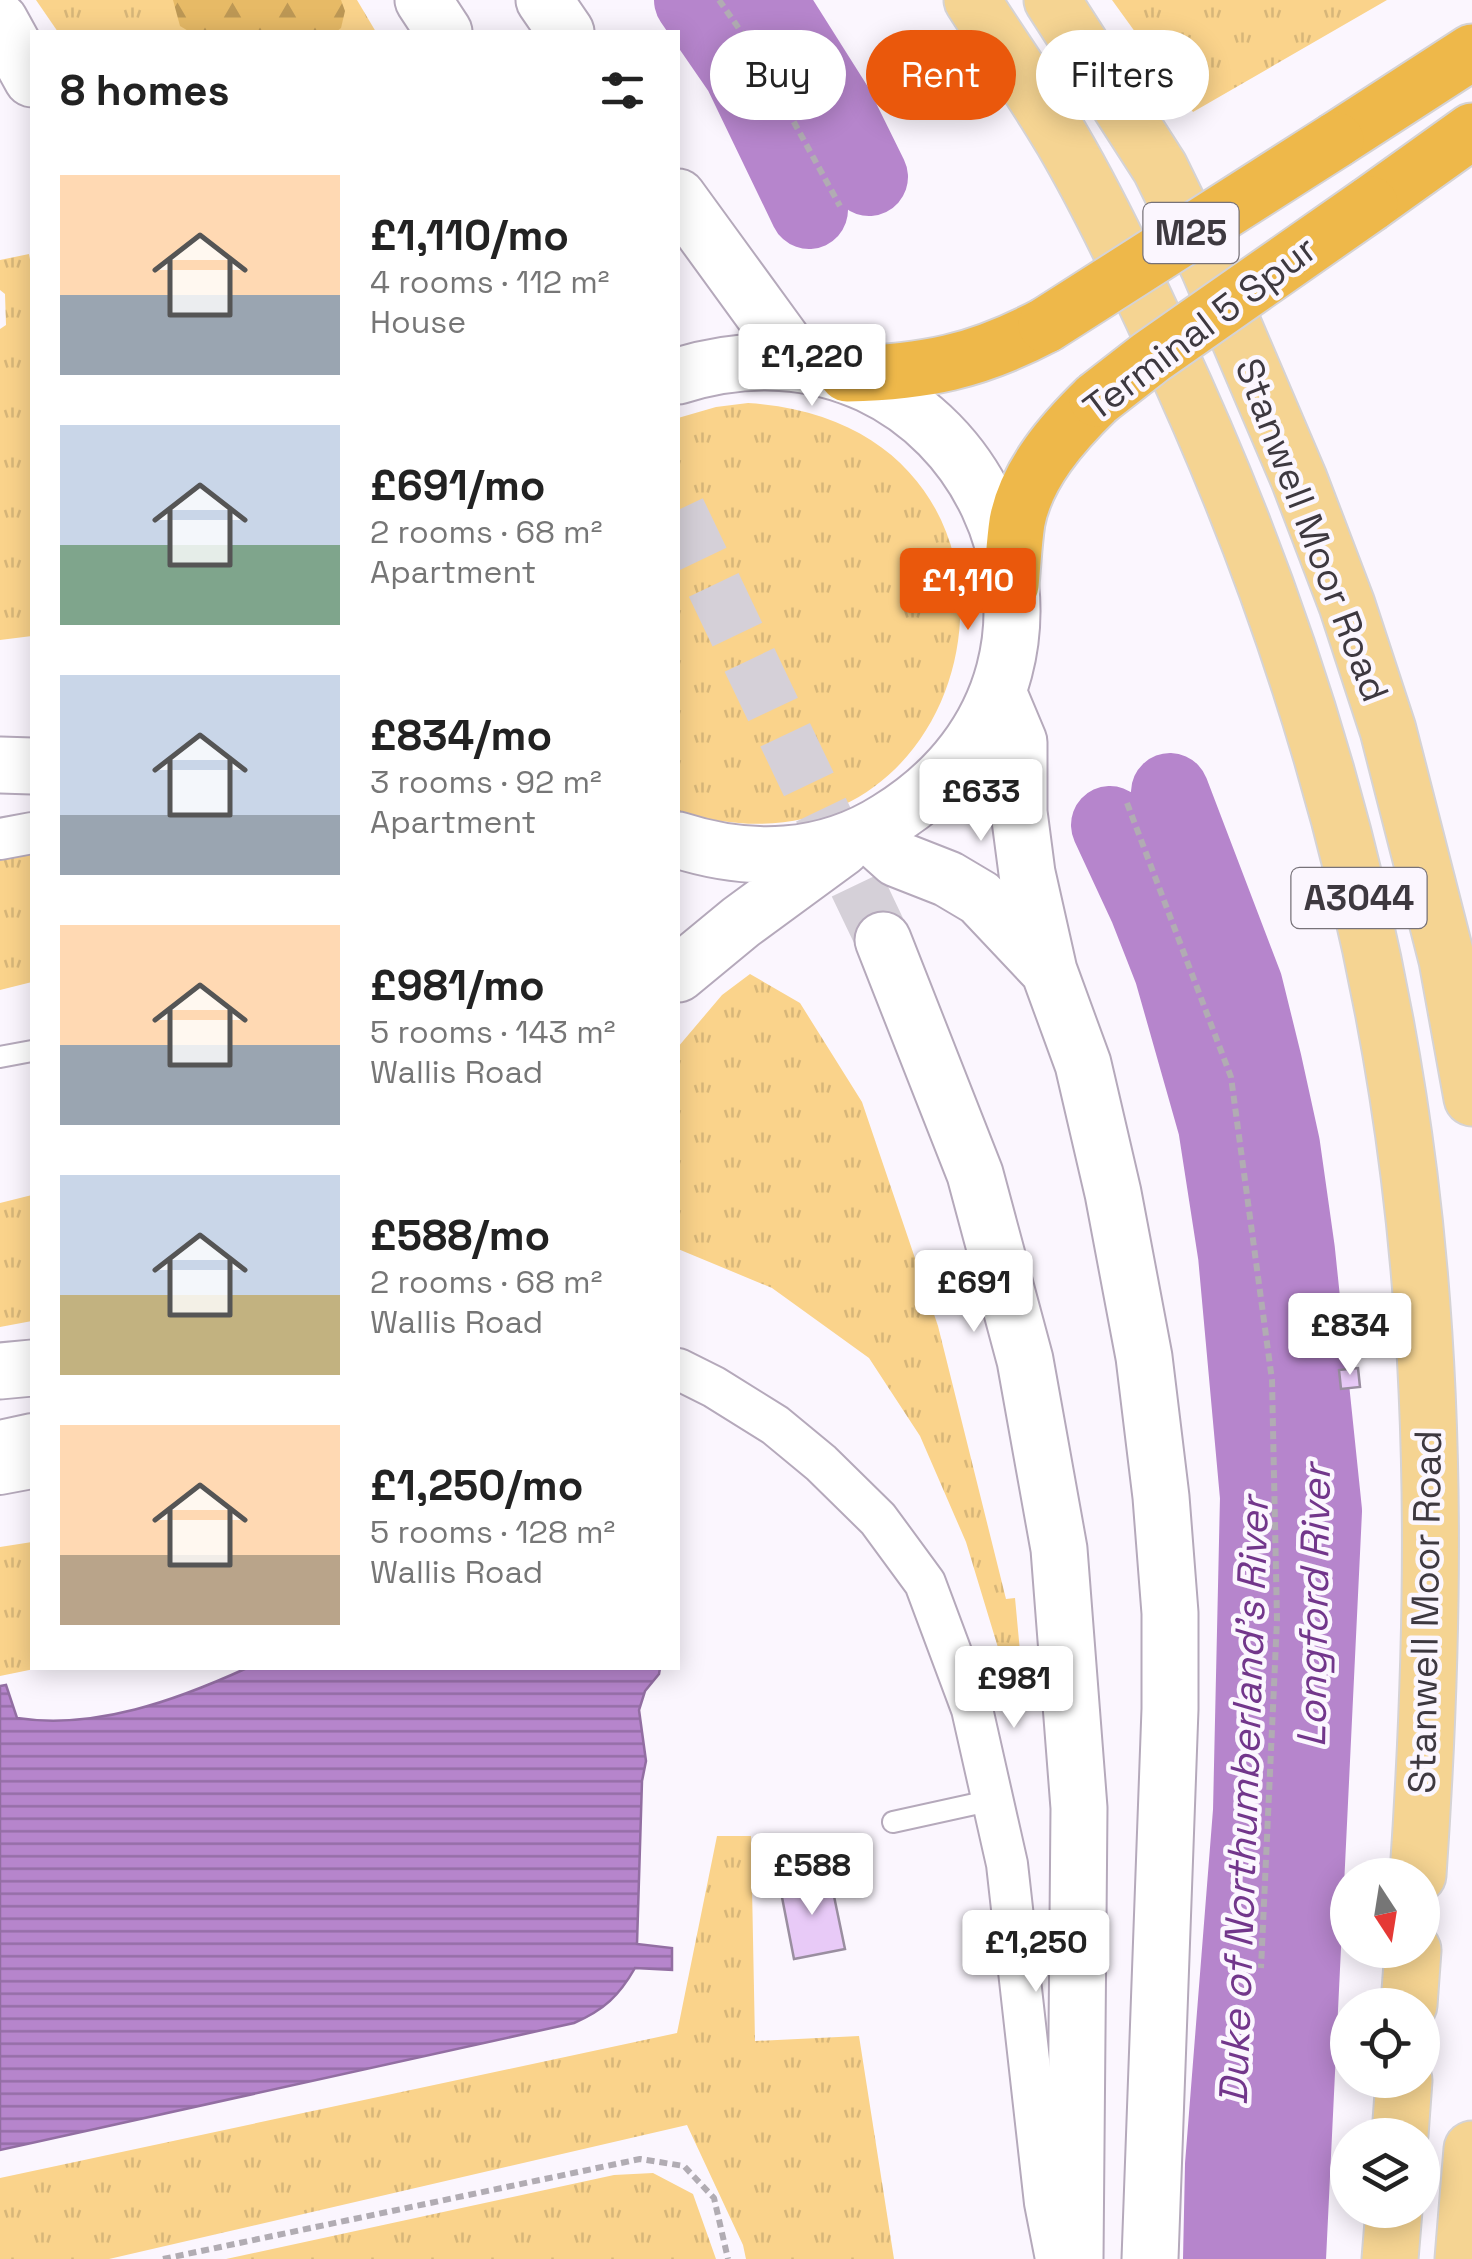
<!DOCTYPE html>
<meta charset="utf-8">
<style>
:root{--surface:#fff;--page:#f6f6f6;--text:#222;--muted:#767676;--accent:#ea580c}
body{margin:0;font-family:"Space Grotesk",sans-serif;background:var(--page);color:var(--text);height:100vh;display:flex;flex-direction:column;font-size:38px;white-space:nowrap}
*{box-sizing:border-box;margin:0}
p{font-size:32px;color:var(--muted)}
.icon{flex:none;width:55px;height:55px;fill:none;stroke:currentColor;stroke-width:2;stroke-linecap:round;stroke-linejoin:round}
.map{position:relative;flex:1;overflow:hidden}
.side{position:absolute;left:30px;top:30px;width:650px;height:1640px;display:flex;flex-direction:column;background:var(--surface);border-radius:0px;box-shadow:0 5px 25px #0003}
.side>*{flex:none}
.top-card{position:absolute;left:710px;top:30px;width:610px;height:90px;display:flex;gap:20px}
.needle{width:65px;rotate:168deg}
.controls{position:absolute;left:1330px;top:1858px;display:grid;gap:20px}
.controls a{display:grid;place-items:center;width:110px;height:110px;border-radius:50%;background:var(--surface);box-shadow:0 5px 25px #0003;font-size:50px}
.price{position:absolute;translate:-50% -85px;padding:0 22px;border-radius:10px;background:#fff;color:#222;font-size:32px;line-height:65px;filter:drop-shadow(0 2px 5px #0008)}
.price::after{content:'';position:absolute;left:50%;top:60px;width:30px;height:22px;margin-left:-15px;background:inherit;clip-path:polygon(0 0,100% 0,50% 100%)}
.price.selected{background:var(--accent);color:#fff}
ul{padding:0;list-style:none}
li{display:flex;align-items:center;gap:30px;height:250px;padding:0 30px}
li span{display:grid;place-items:center;flex:none;width:280px;height:200px;border-radius:0px;color:#555}
li>.icon{margin-inline-start:auto}
span .icon{width:120px;height:120px;fill:#fffc;stroke-width:1}
li b{font-size:42px}
h2{display:flex;justify-content:space-between;align-items:center;height:120px;padding:0 30px;font-size:42px}
.chip{padding:0 35px;border-radius:45px;background:var(--surface);box-shadow:0 5px 25px #0003;font-size:35px;line-height:90px}
.chip.selected{background:var(--accent);color:#fff}
.map>svg:first-child{display:block}
.grass{fill:url(#grass-tufts)}
.forest{fill:url(#forest-firs)}
.water{fill:url(#water-rules);stroke:#926ea2;stroke-width:2.5}
.lines{fill:none;stroke-linecap:round;stroke-linejoin:round}
.river{stroke:#b685cc;stroke-width:78}
.building{fill:#e8caf7;stroke:#9a8ea0;stroke-width:2.5}
.secondary-tunnel{stroke:#d5d0d8;stroke-width:55;stroke-dasharray:55 28;stroke-linecap:butt}
.lane-casing{stroke:#b5a9bb;stroke-width:24}
.street-casing{stroke:#b5a9bb;stroke-width:44}
.secondary-casing{stroke:#b5a9bb;stroke-width:59}
.primary-casing{stroke:#d5d3d5;stroke-width:59}
.highway-casing{stroke:#d5d3d5;stroke-width:59}
.path{stroke:#b1acb3;stroke-width:6;stroke-dasharray:8 5;stroke-linecap:butt}
.lane{stroke:#fff;stroke-width:20}
.street{stroke:#fff;stroke-width:40}
.secondary{stroke:#fff;stroke-width:55}
.primary{stroke:#f5d492;stroke-width:55}
.highway{stroke:#eeb84a;stroke-width:55}
.highway-bridge-casing{stroke:#d5d3d5;stroke-width:59;stroke-linecap:butt}
.highway-bridge{stroke:#eeb84a;stroke-width:55}
.labels{text-anchor:middle;dominant-baseline:central;stroke-width:9;stroke-linejoin:round;paint-order:stroke}
.shield{fill:#fbf6fe;stroke:#777279;stroke-width:2.5}
.shield-label{font-size:35px;font-weight:bold;fill:#3e3940}
.street-label{font-size:38px;fill:#3e3940;stroke:#fbf6fe}
.water-label{font-size:40px;font-style:italic;fill:#72368b;stroke:#fbf6fe}
</style>
<div class="map">
<svg width="1472" height="2259" viewBox="0 0 1472 2259">
<defs>
<pattern id="grass-tufts" width="24" height="20" patternUnits="userSpaceOnUse" patternTransform="scale(2.5)"><rect width="24" height="20" fill="#fad38b"/><path d="M3 7l-1-3M5 7V3M7 7l1-3M15 17l-1-3M17 17v-4M19 17l1-3" fill="none" stroke="#d7b679"/></pattern>
<pattern id="forest-firs" width="22" height="20" patternUnits="userSpaceOnUse" patternTransform="scale(2.5)"><rect width="22" height="20" fill="#e7ba66"/><path d="M5 1l3.5 6h-7zM16 11l3.5 6h-7z" fill="#bd9855"/></pattern>
<pattern id="water-rules" width="6" height="5" patternUnits="userSpaceOnUse" patternTransform="scale(2.5)"><rect width="6" height="5" fill="#b685cc"/><path d="M0 2.5h6" fill="none" stroke="#956ea7"/></pattern>
</defs>
<rect width="100%" height="100%" fill="#fbf6fe"/>
<path class="grass" d="M 36,0 L 357,0 L 376,32 L 58,32 Z
M 1112,0 L 1387,0 L 1193,112 Z
M 29,254 L 32,270 L 32,636 L 0,640 L 0,329 L 6,325 L 5,294 L 0,290 L 0,260 Z
M 748,403 C 1085,424 990,908 678,811 L 678,418 L 716,407 Z
M 32,852 L 32,982 L 0,990 L 0,860 Z
M 750,974 L 800,1003 L 862,1102 L 938,1326 L 1006,1599 L 1015,1598 L 1025,1705 L 1016,1707 L 966,1542 L 920,1436 L 869,1358 L 772,1288 L 678,1249 L 678,1047 L 722,995 Z
M 32,1195 L 32,1321 L 0,1327 L 0,1203 Z
M 32,1542 L 32,1668 L 39,1668 L 0,1676 L 0,1547 Z
M 717,1836 L 751,1836 L 755,2041 L 859,2036 L 894,2259 L 746,2259 L 743,2245 L 687,2125 L 109,2259 L 0,2259 L 0,2178 L 677,2033 Z
M 653,2173 L 693,2194 L 716,2259 L 226,2259 L 614,2175 Z"/>
<path class="forest" d="M 173,0 L 341,0 L 345,11 L 341,28 L 336,32 L 190,32 L 180,26 Z"/>
<path class="water" d="M 247,1668 L 660,1668 L 659,1674 L 645,1691 L 639,1710 L 646,1761 L 642,1781 L 637,1944 L 672,1948 L 672,1970 L 635,1968 C 619,1996 604,2010 574,2023 L 0,2150 L 0,1686 L 6,1685 L 17,1718 C 95,1730 177,1700 247,1668 Z"/>
<g class="lines">
<path class="river" d="M 693,0 L 742,71 L 809,210
M 767,0 L 834,106 L 869,177
M 1170,792 L 1244,986 L 1263,1063 L 1281,1145 L 1296,1251 L 1323,1511 L 1287,2259
M 1110,825 L 1148,907 L 1173,971 L 1217,1126 L 1237,1255 L 1259,1497 L 1252,1811 L 1224,2165 L 1222,2259"/>
</g>
<path class="building" d="M 1358,1368 L 1360,1387 L 1341,1389 L 1339,1370 Z
M 830,1877 L 845,1949 L 794,1959 L 780,1887 Z"/>
<g class="lines">
<path class="secondary-tunnel" d="M 678,510 L 883,940"/>
<g class="lane-casing">
<path id="lane" d="M 0,1057 L 32,1051
M 893,1822 L 993,1800"/>
</g>
<g class="street-casing">
<path id="street" d="M 0,839 L 32,833
M 678,1369 L 714,1387 L 775,1425 L 821,1463 L 878,1519 L 925,1583 L 972,1709 L 1007,1864 L 1045,2203 L 1056,2259
M 0,1441 L 32,1434
M 0,1474 L 32,1468"/>
</g>
<g class="secondary-casing">
<path id="secondary" d="M 423,0 L 444,32
M 544,0 L 566,32
M 0,21 L 32,79
M 678,197 L 798,362
M 678,376 C 967,285 1145,661 888,820 C 824,861 749,863 678,840
M 998,692 L 1019,742 L 1019,812 L 1027,873 L 1049,971 L 1083,1064 L 1113,1193 L 1144,1357 L 1161,1497 L 1170,1613 L 1170,1709 L 1150,2259
M 0,765 L 32,766
M 868,833 L 897,859 L 948,879 L 980,898 L 1047,969
M 883,940 L 975,1174 L 1025,1360 L 1059,1549 L 1079,1808 L 1075,2259
M 678,974 L 741,922 L 842,848
M 0,1371 L 32,1368"/>
</g>
<g class="primary-casing">
<path id="primary" d="M 972,0 C 1002,47 1035,93 1063,141 C 1101,206 1134,276 1165,344 C 1288,607 1373,886 1409,1175 C 1438,1407 1434,1642 1418,1875
M 1052,0 L 1160,168 L 1208,266 L 1299,479 L 1347,605 L 1388,730 L 1447,960 L 1472,1098
M 1409,2005 L 1413,1950
M 1400,2135 L 1404,2080
M 1390,2259 L 1394,2210
M 1463,2259 L 1472,2149"/>
</g>
<g class="highway-casing">
<path id="highway" d="M 1336,140 L 1472,52
M 1370,204 L 1472,131
M 847,374 C 925,372 976,362 1046,325
M 1011,585 C 1013,564 1014,542 1017,522 C 1026,474 1063,432 1097,399"/>
</g>
<path class="path" d="M 719,0 L 756,53 L 840,206
M 1127,803 L 1231,1077 L 1272,1380 L 1277,1620 L 1261,1968
M 163,2259 L 640,2159 L 684,2166 L 714,2198 L 728,2259"/>
<use href="#lane" class="lane"/>
<use href="#street" class="street"/>
<use href="#secondary" class="secondary"/>
<use href="#primary" class="primary"/>
<use href="#highway" class="highway"/>
<g class="highway-bridge-casing">
<path id="highway-bridge" d="M 1046,325 L 1336,140
M 1097,399 L 1151,357 L 1370,204"/>
</g>
<use href="#highway-bridge" class="highway-bridge"/>
</g>
<g class="labels">
<g class="shield">
<rect x="1143.5" y="203" width="95" height="60" rx="8"/>
<rect x="1291.5" y="868" width="135" height="60" rx="8"/>
</g>
<g class="shield-label">
<text x="1191" y="233">M25</text>
<text x="1359" y="898">A3044</text>
</g>
<g class="street-label">
<text transform="translate(1200 328) rotate(-37)">Terminal 5 Spur</text>
<text transform="translate(1312 530) rotate(69)">Stanwell Moor Road</text>
<text transform="translate(1425 1612) rotate(-89)">Stanwell Moor Road</text>
</g>
<g class="water-label">
<text transform="translate(1314 1606) rotate(-89)">Longford River</text>
<text transform="translate(1244 1801) rotate(-88)">Duke of Northumberland's River</text>
</g>
</g>
</svg>
<div class="controls">
<a><svg class="needle" viewBox="-14 -14 28 28"><path d="M0-13l5 13h-10z" fill="#e53935"/><path d="M0 13l5-13h-10z" fill="#767676"/></svg></a>
<a><svg class="icon" aria-label="locate" viewBox="0 0 24 24"><circle cx="12" cy="12" r="6"/><path d="M12 2v4M12 18v4M2 12h4M18 12h4"/></svg></a>
<a><svg class="icon" aria-label="layers" viewBox="0 0 24 24"><path d="M12 4l9 5-9 5-9-5zM3 14l9 5 9-5"/></svg></a>
</div>
<b class="price" style="left:812px;top:409px">£1,220</b>
<b class="price selected" style="left:968px;top:633px">£1,110</b>
<b class="price" style="left:981px;top:844px">£633</b>
<b class="price" style="left:974px;top:1335px">£691</b>
<b class="price" style="left:1350px;top:1378px">£834</b>
<b class="price" style="left:1014px;top:1731px">£981</b>
<b class="price" style="left:812px;top:1918px">£588</b>
<b class="price" style="left:1036px;top:1995px">£1,250</b>
<div class="top-card">
<a class="chip">Buy</a>
<a class="chip selected">Rent</a>
<a class="chip">Filters</a>
</div>
<section class="side">
<h2>8 homes<svg class="icon" aria-label="filters" viewBox="0 0 24 24"><path d="M4 7h16M4 17h16"/><circle cx="9" cy="7" r="2"/><circle cx="15" cy="17" r="2"/></svg></h2>
<ul>
<li><span style="background:linear-gradient(#ffd9b3 60%,#9aa5b1 0)"><svg class="icon" aria-label="home" viewBox="0 0 24 24"><path d="M3 11l9-7 9 7M6 9v11h12V9"/></svg></span><div><b>£1,110/mo</b><p>4 rooms · 112 m²</p><p>House</p></div></li>
<li><span style="background:linear-gradient(#c9d6e8 60%,#7fa58c 0)"><svg class="icon" aria-label="home" viewBox="0 0 24 24"><path d="M3 11l9-7 9 7M6 9v11h12V9"/></svg></span><div><b>£691/mo</b><p>2 rooms · 68 m²</p><p>Apartment</p></div></li>
<li><span style="background:linear-gradient(#c9d6e8 70%,#9aa5b1 0)"><svg class="icon" aria-label="home" viewBox="0 0 24 24"><path d="M3 11l9-7 9 7M6 9v11h12V9"/></svg></span><div><b>£834/mo</b><p>3 rooms · 92 m²</p><p>Apartment</p></div></li>
<li><span style="background:linear-gradient(#ffd9b3 60%,#9aa5b1 0)"><svg class="icon" aria-label="home" viewBox="0 0 24 24"><path d="M3 11l9-7 9 7M6 9v11h12V9"/></svg></span><div><b>£981/mo</b><p>5 rooms · 143 m²</p><p>Wallis Road</p></div></li>
<li><span style="background:linear-gradient(#c9d6e8 60%,#c2b280 0)"><svg class="icon" aria-label="home" viewBox="0 0 24 24"><path d="M3 11l9-7 9 7M6 9v11h12V9"/></svg></span><div><b>£588/mo</b><p>2 rooms · 68 m²</p><p>Wallis Road</p></div></li>
<li><span style="background:linear-gradient(#ffd9b3 65%,#b9a48a 0)"><svg class="icon" aria-label="home" viewBox="0 0 24 24"><path d="M3 11l9-7 9 7M6 9v11h12V9"/></svg></span><div><b>£1,250/mo</b><p>5 rooms · 128 m²</p><p>Wallis Road</p></div></li>
</ul>
</section>
</div>
